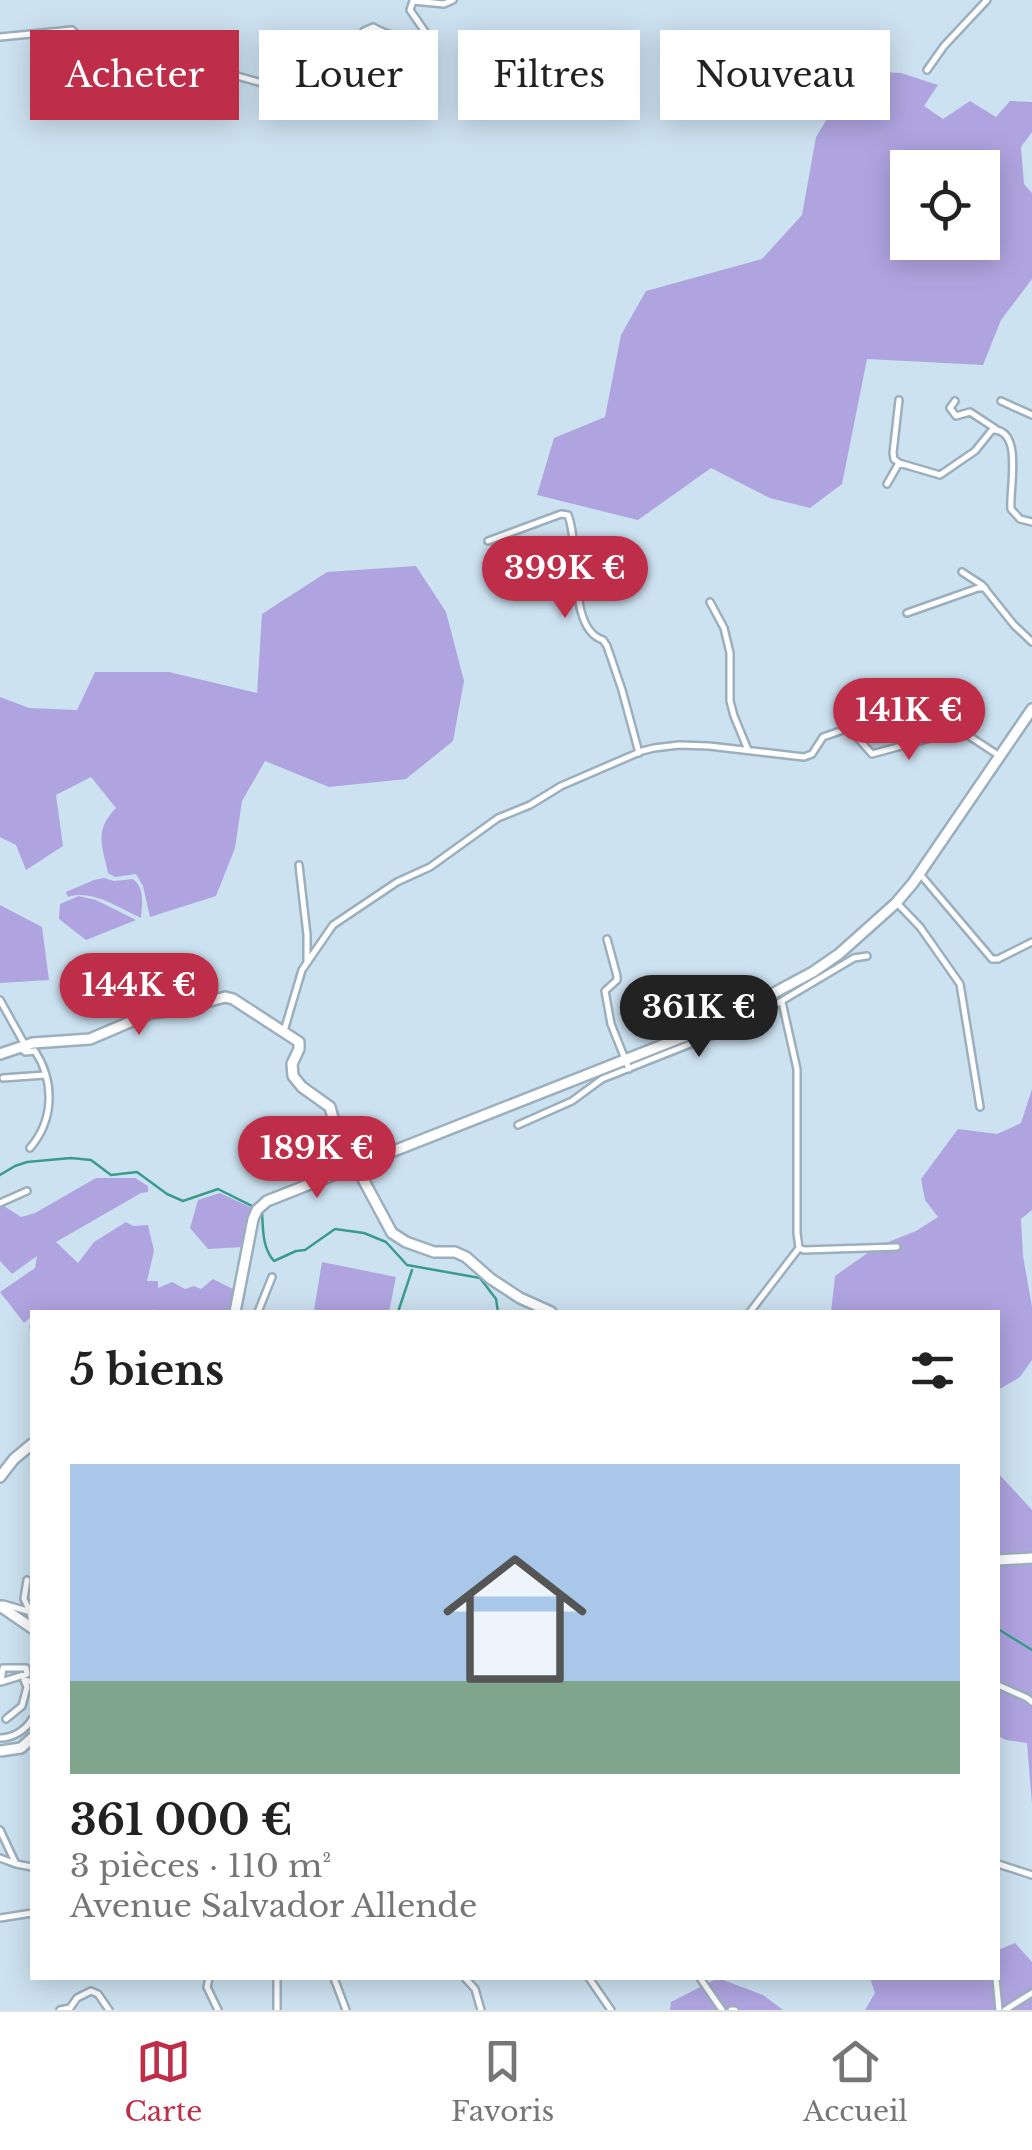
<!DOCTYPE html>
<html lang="fr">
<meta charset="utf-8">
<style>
:root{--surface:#fff;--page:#f6f6f6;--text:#222;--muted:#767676;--line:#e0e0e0;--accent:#bf2e49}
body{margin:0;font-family:"Libre Baskerville",serif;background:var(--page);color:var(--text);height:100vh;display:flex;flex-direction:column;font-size:38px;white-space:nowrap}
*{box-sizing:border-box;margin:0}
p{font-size:32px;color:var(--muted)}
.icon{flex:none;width:55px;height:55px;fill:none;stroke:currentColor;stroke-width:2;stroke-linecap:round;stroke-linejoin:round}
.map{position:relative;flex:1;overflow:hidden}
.details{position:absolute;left:30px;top:1310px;width:970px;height:670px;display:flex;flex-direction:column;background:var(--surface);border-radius:0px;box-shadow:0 5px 25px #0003}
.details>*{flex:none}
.top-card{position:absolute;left:30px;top:30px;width:972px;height:90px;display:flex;gap:20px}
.fabs{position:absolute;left:890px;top:150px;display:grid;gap:20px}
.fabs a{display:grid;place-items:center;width:110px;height:110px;border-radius:0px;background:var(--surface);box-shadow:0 5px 25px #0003;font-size:50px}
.price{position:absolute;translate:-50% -85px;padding:0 22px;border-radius:35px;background:var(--accent);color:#fff;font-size:32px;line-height:65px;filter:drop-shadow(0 2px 5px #0008)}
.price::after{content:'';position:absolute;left:50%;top:60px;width:30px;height:22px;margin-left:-15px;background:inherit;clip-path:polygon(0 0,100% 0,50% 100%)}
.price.on{background:#222;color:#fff}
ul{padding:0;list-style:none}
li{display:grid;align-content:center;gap:20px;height:530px;padding:0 40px}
li span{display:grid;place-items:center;height:310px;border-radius:0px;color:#555}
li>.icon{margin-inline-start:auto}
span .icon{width:180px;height:180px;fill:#fffc;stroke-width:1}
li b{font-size:42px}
h2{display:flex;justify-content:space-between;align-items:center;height:120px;padding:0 40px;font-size:42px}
.tag{padding:0 35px;border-radius:0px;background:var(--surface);box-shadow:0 5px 25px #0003;font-size:35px;line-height:90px}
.tag.on{background:var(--accent);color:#fff}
.menu{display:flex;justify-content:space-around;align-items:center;height:140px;border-top:2px solid var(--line);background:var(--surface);font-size:28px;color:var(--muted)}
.menu a{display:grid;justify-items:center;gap:5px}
.menu .on{color:var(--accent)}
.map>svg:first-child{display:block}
.green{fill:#afa4e0;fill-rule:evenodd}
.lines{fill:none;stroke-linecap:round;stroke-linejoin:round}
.stream{stroke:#3b9c8e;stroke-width:2.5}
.street-casing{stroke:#9bafbd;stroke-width:10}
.secondary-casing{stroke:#9bafbd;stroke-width:14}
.street{stroke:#fff;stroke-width:5}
.secondary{stroke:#fff;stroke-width:9}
</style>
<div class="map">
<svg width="1032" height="2010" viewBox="0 0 1032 2010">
<rect width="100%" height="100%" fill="#cde2f1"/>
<path class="green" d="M 859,66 L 880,72 L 901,73 L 938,85 L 924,106 L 943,119 L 970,101 L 996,117 L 1010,101 L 1032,102 L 1032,132 L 1021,147 L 1024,184 L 1032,193 L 1032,279 L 1001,320 L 983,365 L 867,359 L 842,484 L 810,508 L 770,498 L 711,468 L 638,520 L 537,495 L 554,438 L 605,417 L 621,335 L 646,291 L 762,259 L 802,215 L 816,137 ZM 908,168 L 982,168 L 982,242 L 908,242 Z
M 416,566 L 446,612 L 464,681 L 453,741 L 406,779 L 329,787 L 265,761 L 242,801 L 235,848 L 216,896 L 150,917 L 143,886 L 136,874 L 115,877 L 108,873 C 102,845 94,830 116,808 L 91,777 L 56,795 L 63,846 L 26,870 L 16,845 L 0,837 L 0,697 L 29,708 L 77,710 L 95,672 L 169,672 L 257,693 L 262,614 L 327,572 Z
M 104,878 L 114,881 L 133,879 C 145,888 142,904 141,918 C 119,908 92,889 68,897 L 66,892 L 94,880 Z
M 79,896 L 96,900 L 136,920 L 86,940 L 59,919 L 60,904 Z
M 0,905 L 42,927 L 49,980 L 0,983 Z
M 150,979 L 159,999 L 128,1014 L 119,993 Z
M 1032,1089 L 1032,1210 L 1021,1219 L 1023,1256 L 1032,1307 L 1032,1360 L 1020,1377 L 998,1390 L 998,1312 L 831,1312 L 835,1276 L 876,1247 L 916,1231 L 938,1217 L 925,1200 L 921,1179 L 958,1129 L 997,1134 L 1021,1123 Z
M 96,1178 L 135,1178 L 148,1186 L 148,1192 L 141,1193 L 56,1242 L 78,1263 L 94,1242 L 126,1222 L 133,1226 L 148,1225 L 154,1251 L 147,1281 L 158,1281 L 158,1288 L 172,1282 L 185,1289 L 194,1286 L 201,1289 L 213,1279 L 235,1290 L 231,1312 L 155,1312 L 154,1309 L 152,1312 L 32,1312 L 32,1331 L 29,1328 L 32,1316 L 24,1323 L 0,1292 L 35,1268 L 37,1256 L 12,1274 L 0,1261 L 0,1207 L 4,1206 L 21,1217 L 35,1213 Z
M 220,1193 L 252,1208 L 243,1247 L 208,1249 L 190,1228 L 198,1200 Z
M 322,1262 L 396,1277 L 389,1312 L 325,1312 L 314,1310 Z
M 998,1473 L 1032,1510 L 1032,1804 L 1027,1743 L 1006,1740 L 998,1736 Z
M 1015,1943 L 1032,1962 L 1032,2010 L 865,2010 L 875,1993 L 870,1978 L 998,1978 L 998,1950 Z
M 718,1978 L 763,1995 L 783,2010 L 670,2010 L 671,2002 Z"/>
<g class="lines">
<path class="stream" d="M 0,1175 L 15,1166 L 27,1162 L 71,1158 L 91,1160 L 111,1175 L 137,1172 L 167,1194 L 183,1201 L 218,1189 L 262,1211 C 263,1228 262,1248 274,1261 L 296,1251 L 305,1250 L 335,1229 L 364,1233 L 386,1242 L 407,1265 L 480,1278 L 496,1299 L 498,1312
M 398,1312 L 412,1270
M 998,1629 L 1032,1650"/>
<g class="street-casing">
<path id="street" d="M 0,37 L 72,30 L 106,63 L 122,66 L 140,62 L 181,60 L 297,93 L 338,70 L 364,31 L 373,27 C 388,36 411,41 428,36 L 410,10 L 413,1 L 444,4 L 453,0
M 927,70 L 944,46 L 987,0
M 899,400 L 893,453 L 894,459 L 899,463 L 940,475 L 975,451 L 992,430 C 1024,428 1009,489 1011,509 L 1020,519 L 1032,522
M 955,401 L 950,408 L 956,416 L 970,412 L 996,429
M 1001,401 L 1032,415
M 887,484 L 899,463
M 488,541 L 561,514 L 568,515 C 581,549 567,629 603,640 L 607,646 L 622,690 L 639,753
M 962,572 L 982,585 L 1014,625 L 1032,642
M 710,602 L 724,628 L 730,653 L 730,701 L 734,716 L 748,750
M 907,613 L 978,588 L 985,588
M 299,865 L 307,935 L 307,961
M 920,874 L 992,959 L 998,959 L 1032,942
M 897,903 L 920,927 L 960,984 L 980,1107
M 607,939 L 617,976 L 617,980 L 605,991 L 611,1024 L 629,1069
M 0,1000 L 25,1045
M 782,1002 L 797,1069 L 797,1233 L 799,1248 L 804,1250 L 897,1247
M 284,1031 L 302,970 L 333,925 L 397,882 L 430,867 L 498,818 L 530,805 L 561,786 L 642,751 L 654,748 L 679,745 L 709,746 L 804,757 L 812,754 L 823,737 L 849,728 L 872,754 L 960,730 L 998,755
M 21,1048 L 25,1052 L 35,1051 C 55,1082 54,1120 30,1148
M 3,1078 L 45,1075
M 518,1125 L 572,1101 L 602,1079 L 748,1021 L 854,958 L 867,956
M 0,1203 L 27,1191
M 258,1312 L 272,1277
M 750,1312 L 799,1248
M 27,1580 L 24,1599 L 30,1611 L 32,1626
M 3,1604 L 31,1612
M 3,1668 L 26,1668 L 27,1674 L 1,1682 Z
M 998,1685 L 1027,1698 L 1032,1702
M 6,1719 L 22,1706 L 27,1687 L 24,1680 L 32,1682
M 0,1738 C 13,1738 26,1730 32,1719
M 0,1830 L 16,1864 L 0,1858
M 16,1864 L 32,1867
M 998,1864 L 1032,1875
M 0,1918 L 32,1913
M 209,1978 L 207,1987 L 218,2010
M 277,1978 L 277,2010
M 334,1978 L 346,2010
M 465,1978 L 475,1989 L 481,2010
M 589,1978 L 611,2010
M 700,1978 L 722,2010
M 996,1978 L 999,2010
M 60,2010 L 70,2008 L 77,1998 L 91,1991 L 98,1994 L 109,2010
M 731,2010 L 735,2010
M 1005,2010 L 1032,1993"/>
</g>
<g class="secondary-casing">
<path id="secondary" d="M 0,1054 L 33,1043 L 90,1039 L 151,1013 L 177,1010 L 225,997 L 233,999 L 299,1042 L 299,1049 L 292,1064 L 293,1076 L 302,1087 L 330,1107 L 336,1129 L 392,1233 L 406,1242 L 434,1252 L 455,1252 L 466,1257 L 491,1279 L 520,1298 L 551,1312
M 235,1312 L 253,1219 L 257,1210 L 267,1201 L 716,1024 L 813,972 L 839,954 L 896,903 L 913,883 L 1032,709
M 0,1477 L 14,1459 L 32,1444
M 998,1560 L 1032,1558
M 0,1606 L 32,1628
M 0,1751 L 21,1748 L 32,1738"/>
</g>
<use href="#street" class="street"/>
<use href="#secondary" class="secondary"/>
</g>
</svg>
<div class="fabs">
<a><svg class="icon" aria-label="locate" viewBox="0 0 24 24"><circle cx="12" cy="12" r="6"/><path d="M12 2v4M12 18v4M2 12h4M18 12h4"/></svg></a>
</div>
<b class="price" style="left:565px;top:621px">399K €</b>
<b class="price" style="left:909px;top:763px">141K €</b>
<b class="price" style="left:139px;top:1038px">144K €</b>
<b class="price on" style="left:699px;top:1060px">361K €</b>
<b class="price" style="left:317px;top:1201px">189K €</b>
<div class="top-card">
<a class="tag on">Acheter</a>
<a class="tag">Louer</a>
<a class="tag">Filtres</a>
<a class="tag">Nouveau</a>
</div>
<section class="details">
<h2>5 biens<svg class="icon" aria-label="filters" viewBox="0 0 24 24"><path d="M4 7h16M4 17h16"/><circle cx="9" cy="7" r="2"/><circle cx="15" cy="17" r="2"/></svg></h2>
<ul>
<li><span style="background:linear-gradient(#a9c7e8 70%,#7fa58c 0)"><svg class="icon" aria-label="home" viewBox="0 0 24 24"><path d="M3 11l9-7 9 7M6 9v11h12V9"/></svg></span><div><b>361 000 €</b><p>3 pièces · 110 m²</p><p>Avenue Salvador Allende</p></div></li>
</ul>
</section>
</div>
<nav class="menu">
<a class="on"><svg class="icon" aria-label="map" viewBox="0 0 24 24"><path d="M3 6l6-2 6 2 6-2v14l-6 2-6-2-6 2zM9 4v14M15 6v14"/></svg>Carte</a>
<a><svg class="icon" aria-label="saved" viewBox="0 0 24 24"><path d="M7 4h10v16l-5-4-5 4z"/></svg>Favoris</a>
<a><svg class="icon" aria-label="home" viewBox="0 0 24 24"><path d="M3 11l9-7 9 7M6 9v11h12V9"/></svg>Accueil</a>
</nav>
